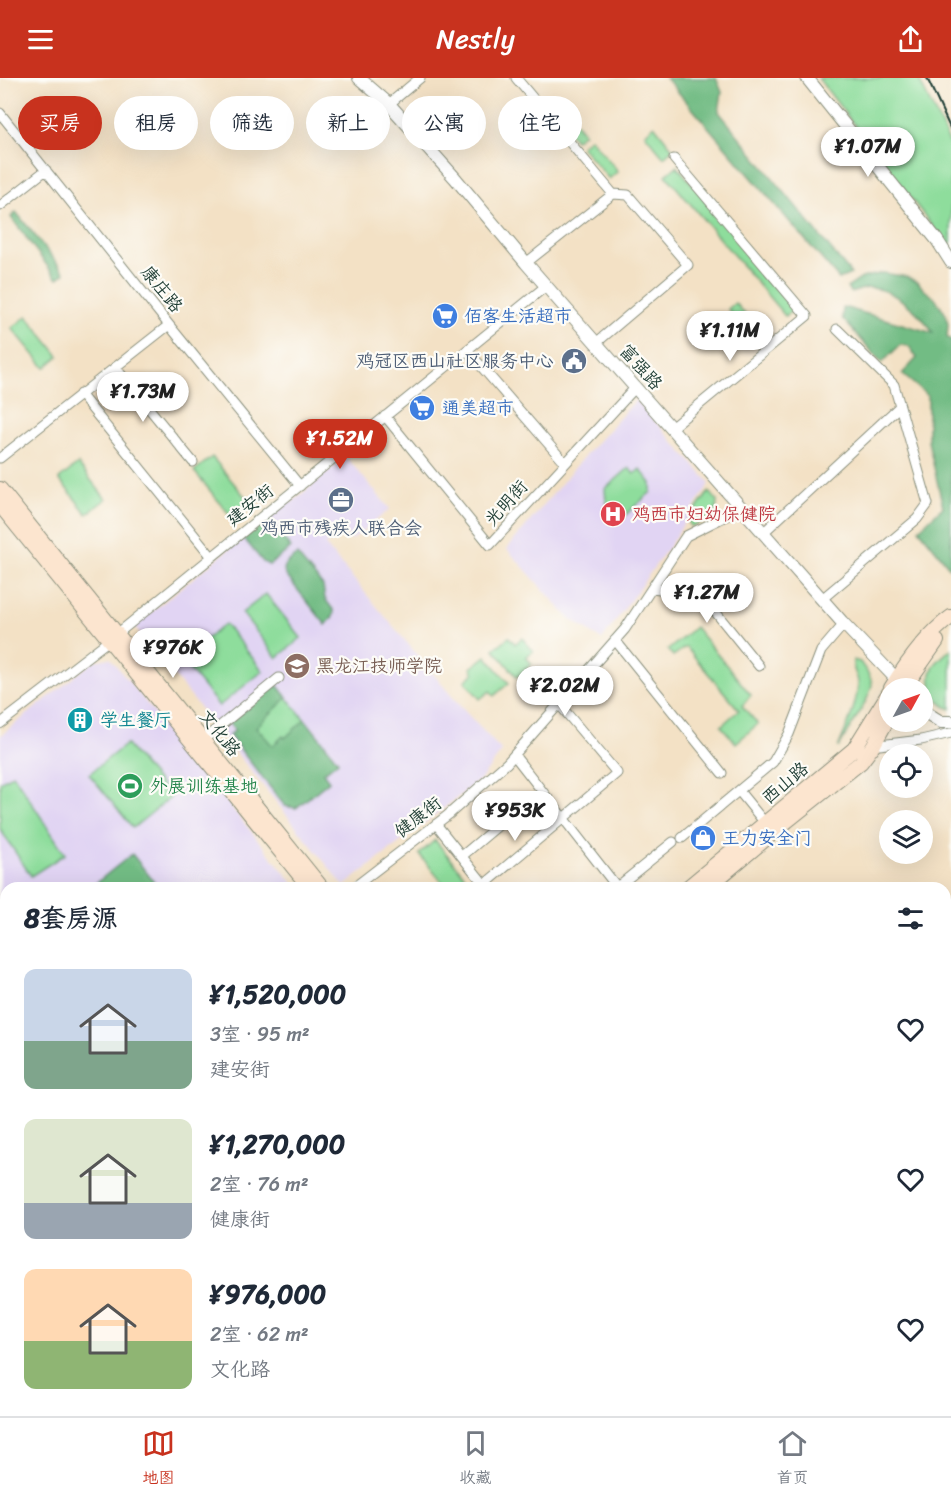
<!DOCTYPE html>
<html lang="zh">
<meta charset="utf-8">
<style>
:root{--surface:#fff;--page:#f2f2f3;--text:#1f2937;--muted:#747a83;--line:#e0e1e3;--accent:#c8321e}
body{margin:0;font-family:Sriracha,"LXGW WenKai TC",sans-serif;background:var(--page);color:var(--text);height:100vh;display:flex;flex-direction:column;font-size:22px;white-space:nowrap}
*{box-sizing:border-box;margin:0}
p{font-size:20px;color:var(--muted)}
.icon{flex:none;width:33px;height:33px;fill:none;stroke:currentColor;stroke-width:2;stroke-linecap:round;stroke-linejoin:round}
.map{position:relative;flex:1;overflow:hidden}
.details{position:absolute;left:0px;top:804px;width:951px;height:534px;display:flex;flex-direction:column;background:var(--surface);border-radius:18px 18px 0 0;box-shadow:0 6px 24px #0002}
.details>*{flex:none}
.top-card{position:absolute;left:18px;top:18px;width:600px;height:54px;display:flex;gap:12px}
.needle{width:39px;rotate:50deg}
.controls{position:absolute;left:879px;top:600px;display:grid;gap:12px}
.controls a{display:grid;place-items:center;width:54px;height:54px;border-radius:50%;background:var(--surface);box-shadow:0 6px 24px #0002;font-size:30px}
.price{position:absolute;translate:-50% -51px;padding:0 14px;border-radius:21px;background:#fff;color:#222;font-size:20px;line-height:39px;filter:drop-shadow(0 2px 3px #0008)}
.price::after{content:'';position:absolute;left:50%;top:36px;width:18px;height:14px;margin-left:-9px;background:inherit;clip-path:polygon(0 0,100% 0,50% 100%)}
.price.active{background:var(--accent);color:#fff}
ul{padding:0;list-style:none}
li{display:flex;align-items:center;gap:18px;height:150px;padding:0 24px}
li span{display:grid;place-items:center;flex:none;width:168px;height:120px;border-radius:12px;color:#555}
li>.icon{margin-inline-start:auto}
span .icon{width:72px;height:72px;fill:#fffc;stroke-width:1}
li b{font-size:26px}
h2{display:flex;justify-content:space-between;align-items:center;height:72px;padding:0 24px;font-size:26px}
.chip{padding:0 21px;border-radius:27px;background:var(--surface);box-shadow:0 6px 24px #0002;font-size:21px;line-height:54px}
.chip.active{background:var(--accent);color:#fff}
header{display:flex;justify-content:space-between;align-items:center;height:78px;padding:0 24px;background:var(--accent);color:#fff;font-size:27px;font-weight:600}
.menu{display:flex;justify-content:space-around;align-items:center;height:84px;border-top:2px solid var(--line);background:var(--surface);font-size:16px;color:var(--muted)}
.menu a{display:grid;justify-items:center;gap:3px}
.menu .active{color:var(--accent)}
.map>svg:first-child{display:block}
.built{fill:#e1d4f3}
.industrial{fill:#c5c0da}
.green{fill:#8edd9c;stroke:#568d68;stroke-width:1.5}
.forest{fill:#72bc84;stroke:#487c5c;stroke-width:1.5}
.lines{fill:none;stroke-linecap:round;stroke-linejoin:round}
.minor-casing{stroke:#898f7c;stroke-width:11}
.tertiary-casing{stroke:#898f7c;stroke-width:14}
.secondary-casing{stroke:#898f7c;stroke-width:16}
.minor{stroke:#fff;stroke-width:9}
.tertiary{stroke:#fff;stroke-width:12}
.secondary{stroke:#fce5cf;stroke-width:14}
.rail{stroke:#1f3d34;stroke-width:2}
.labels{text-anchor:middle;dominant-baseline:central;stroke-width:4.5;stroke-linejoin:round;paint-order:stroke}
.street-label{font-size:18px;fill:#1f3d34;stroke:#fdfcf7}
.shop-label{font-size:18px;fill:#366cbe;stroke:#fdfcf7;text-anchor:start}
.service-label{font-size:18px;fill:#4e5e75;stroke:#fdfcf7;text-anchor:end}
.health-label{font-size:18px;fill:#be3a42;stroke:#fdfcf7;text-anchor:start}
.education-label{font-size:18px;fill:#785e54;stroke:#fdfcf7;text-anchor:start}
.culture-label{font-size:18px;fill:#0d838f;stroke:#fdfcf7;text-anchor:start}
.leisure-label{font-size:18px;fill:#27864d;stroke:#fdfcf7;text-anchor:start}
</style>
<header><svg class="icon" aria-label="menu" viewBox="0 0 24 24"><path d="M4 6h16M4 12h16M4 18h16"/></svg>Nestly<svg class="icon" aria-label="share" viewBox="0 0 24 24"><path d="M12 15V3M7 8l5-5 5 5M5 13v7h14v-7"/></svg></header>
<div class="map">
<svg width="951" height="1338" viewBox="0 0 951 1338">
<rect width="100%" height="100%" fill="#fdfcf7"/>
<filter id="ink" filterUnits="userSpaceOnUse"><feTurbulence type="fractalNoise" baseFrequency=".0167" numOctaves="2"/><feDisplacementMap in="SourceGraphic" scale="12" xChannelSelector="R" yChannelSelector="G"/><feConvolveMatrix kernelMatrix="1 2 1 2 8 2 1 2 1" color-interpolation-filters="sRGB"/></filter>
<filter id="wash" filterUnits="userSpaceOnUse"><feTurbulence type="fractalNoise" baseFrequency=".008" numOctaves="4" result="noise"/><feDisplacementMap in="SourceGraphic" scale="24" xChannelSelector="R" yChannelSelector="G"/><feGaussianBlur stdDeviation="1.35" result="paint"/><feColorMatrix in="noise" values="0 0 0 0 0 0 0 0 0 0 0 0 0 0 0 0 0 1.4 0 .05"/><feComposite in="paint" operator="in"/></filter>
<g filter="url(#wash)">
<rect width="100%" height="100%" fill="#f3e1c5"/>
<path class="built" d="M 636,322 L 710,405 L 670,467 L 602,562 L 568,539 L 507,471 L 581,382 Z
M 346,379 L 390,431 L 352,462 L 343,452 L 325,467 L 460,628 L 502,673 L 481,701 L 344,808 L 134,548 L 289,423 L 291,425 Z
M 110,580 L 297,810 L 6,810 L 6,869 L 0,859 L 0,658 L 94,583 Z
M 0,1052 L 6,1052 L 6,1269 L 0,1269 Z
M 229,1332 L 371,1332 L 371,1338 L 228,1338 Z"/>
<path class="industrial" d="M 951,912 L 951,1182 L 945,1159 L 945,937 L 946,926 Z"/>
<path class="green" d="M 818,0 L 918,0 L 951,68 L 951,164 L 947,167 Z
M 558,24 L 584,55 L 575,62 L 550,31 Z
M 654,47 L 673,71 L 664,79 L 645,56 Z
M 590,60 L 618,93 L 609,101 L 581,68 Z
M 677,88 L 796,230 L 785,238 L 666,97 Z
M 735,225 L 765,259 L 757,266 L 728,231 Z
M 27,238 L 59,278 L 45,290 L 12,250 Z
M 212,379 L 252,427 L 234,442 L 194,393 Z
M 78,386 L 106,421 L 87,436 L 59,401 Z
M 629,390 L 634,396 L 640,391 L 651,405 L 651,414 L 621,441 L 606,424 L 605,411 Z
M 709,414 L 717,422 L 716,436 L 694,448 L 690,448 L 688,442 Z
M 266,516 L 301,560 L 277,580 L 242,535 Z
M 225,546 L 263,593 L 219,628 L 181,581 Z
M 695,549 L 751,617 L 742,628 L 758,646 L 736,665 L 721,648 L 739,632 L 686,569 L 673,578 L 668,572 Z
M 509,559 L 515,566 L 522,560 L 533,573 L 526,579 L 532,586 L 517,599 L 494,571 Z
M 951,571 L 951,631 C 937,627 927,607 932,592 C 934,584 945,577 951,571 Z
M 486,578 L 509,605 L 494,618 L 490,613 L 480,621 L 465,603 L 474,595 L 471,590 Z
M 853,582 L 860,584 C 864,590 871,598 872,605 C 872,619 845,657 838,670 C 846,650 857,628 858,605 C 858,597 851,591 853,582 Z
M 277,607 L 338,683 L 323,695 L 329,703 L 296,730 L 285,728 L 229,657 L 235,653 L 229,645 Z
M 126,666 L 171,719 L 133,750 L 89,696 Z
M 13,696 L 65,776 L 31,798 L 0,751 L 0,704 Z
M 435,762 L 469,803 L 461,810 L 447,810 L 419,776 Z"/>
<path class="forest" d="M 666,0 L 716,0 L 722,14 L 719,34 L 851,196 L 839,201 Z
M 16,134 L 65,195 L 57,201 L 11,139 Z
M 883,195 L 908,199 L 919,205 L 923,211 L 935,220 L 945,235 L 948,245 L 947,260 L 951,261 L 951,491 L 919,451 L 943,429 L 928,363 L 928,318 L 902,296 L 917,280 L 909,268 L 900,267 L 882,285 L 842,240 L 843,229 L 933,255 C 922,236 893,210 869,210 C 864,210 857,213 851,215 L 847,210 L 862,200 Z
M 266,438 L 291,470 L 269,487 L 263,484 L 242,458 Z
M 297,477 L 323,508 L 325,521 L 334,533 L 333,539 L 326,547 L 285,496 C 281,487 291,482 297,477 Z
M 277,607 L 287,620 L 256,649 L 273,668 L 283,658 L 285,660 L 305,641 L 338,683 L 323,695 L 329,703 L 296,730 L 285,728 L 229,657 L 235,653 L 229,645 Z
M 132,776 L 159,810 L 90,810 Z"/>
</g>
<g filter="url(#ink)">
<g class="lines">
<g class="minor-casing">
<path id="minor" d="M 516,0 L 613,116
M 389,26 L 420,0
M 0,35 L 169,247 L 300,408
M 0,128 L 46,92
M 526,185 L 613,116 L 628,117 L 688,187 L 596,265
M 467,272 L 565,385
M 115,289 L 193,384
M 80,316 L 212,479
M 385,338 L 490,467 L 635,310
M 671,350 L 807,238 L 674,81
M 0,380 L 169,247
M 763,455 L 900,328
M 652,510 L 693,515 L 713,531 L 759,588
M 822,521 L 917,441 L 928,426 L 894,307 L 837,251
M 615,562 L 722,695
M 0,646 L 117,556 L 546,208
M 203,662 L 279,600
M 871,668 L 921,662 L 951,655
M 514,677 L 617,809 L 673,764
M 739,713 L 765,745
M 436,746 L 487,810
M 682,760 L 773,684 L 789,656 L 821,573 L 844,546
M 462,778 L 526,724
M 484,807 L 617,695 L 559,626
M 353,810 L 448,737 L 507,685 L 625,551 L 686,458 L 742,430
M 0,869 L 6,879
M 945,880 L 951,860
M 0,1033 L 6,1043
M 139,1332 L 140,1338
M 492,1332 L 492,1338
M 792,1332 L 795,1338"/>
</g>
<g class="tertiary-casing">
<path id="tertiary" d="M 359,0 L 389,26 L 455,100 L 526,185 L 596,265 L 842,544 L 902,607
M 807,0 L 937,162 L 951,184
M 922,632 L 941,644 L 951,644
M 282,1332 L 282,1338
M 665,1338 L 665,1332"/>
</g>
<g class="secondary-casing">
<path id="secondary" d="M 0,411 L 322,810
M 0,427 L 310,810
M 891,610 C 906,586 927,556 951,539
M 904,610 L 937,563
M 687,810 L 854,671 L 890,613
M 707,810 L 787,743 L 861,684 L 873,668 L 890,637
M 0,1158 L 6,1158
M 0,1177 L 6,1177"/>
</g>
<use href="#minor" class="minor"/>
<use href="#tertiary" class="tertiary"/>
<use href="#secondary" class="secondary"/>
<path class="rail" d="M 927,0 L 951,52"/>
</g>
</g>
<defs>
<g id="supermarket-disc" transform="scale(1.35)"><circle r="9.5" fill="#3f7fe0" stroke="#fdfcf7"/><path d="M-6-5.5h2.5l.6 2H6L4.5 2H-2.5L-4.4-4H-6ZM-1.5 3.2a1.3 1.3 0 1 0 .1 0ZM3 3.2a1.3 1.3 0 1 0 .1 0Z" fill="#fff"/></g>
<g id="civic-disc" transform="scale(1.35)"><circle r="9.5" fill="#5c6f8a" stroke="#fdfcf7"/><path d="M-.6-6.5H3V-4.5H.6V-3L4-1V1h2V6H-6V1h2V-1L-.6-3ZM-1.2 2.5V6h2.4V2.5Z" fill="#fff"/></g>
<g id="office-disc" transform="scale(1.35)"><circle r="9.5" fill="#5c6f8a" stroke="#fdfcf7"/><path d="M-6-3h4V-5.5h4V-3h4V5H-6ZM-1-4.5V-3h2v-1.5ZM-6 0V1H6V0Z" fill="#fff"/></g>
<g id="hospital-disc" transform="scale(1.35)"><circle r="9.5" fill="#e0444e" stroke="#fdfcf7"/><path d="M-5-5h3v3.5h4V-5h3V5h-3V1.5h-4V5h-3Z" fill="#fff"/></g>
<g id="university-disc" transform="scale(1.35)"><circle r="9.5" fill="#8d6e63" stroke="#fdfcf7"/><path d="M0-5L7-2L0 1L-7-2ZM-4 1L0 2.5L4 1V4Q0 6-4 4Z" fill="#fff"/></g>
<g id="building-disc" transform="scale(1.35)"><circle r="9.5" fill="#0f9aa8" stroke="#fdfcf7"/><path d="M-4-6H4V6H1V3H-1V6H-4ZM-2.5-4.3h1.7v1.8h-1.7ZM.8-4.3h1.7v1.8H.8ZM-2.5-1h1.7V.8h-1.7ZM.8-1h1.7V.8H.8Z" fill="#fff"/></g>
<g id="stadium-disc" transform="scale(1.35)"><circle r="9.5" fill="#2e9e5b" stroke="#fdfcf7"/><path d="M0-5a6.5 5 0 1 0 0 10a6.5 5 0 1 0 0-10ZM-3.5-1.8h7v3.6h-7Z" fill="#fff"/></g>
<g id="shop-disc" transform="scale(1.35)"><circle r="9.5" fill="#3f7fe0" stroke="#fdfcf7"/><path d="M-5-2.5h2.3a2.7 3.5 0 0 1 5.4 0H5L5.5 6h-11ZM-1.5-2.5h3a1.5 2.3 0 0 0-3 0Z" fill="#fff"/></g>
</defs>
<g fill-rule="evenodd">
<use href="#supermarket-disc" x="445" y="238"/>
<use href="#civic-disc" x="574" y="283"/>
<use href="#supermarket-disc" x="422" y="330"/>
<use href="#office-disc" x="341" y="422"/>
<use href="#hospital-disc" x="613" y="436"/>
<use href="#university-disc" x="297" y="588"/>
<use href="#building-disc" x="80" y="642"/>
<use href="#stadium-disc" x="130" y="708"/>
<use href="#shop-disc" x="703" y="760"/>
</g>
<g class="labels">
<g class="street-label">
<text transform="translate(162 211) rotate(51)">康庄路</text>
<text transform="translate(641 289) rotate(48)">富强路</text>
<text transform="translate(506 425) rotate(-48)">光明街</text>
<text transform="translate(250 427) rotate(-39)">建安街</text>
<text transform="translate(220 655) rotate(51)">文化路</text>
<text transform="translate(785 705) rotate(-40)">西山路</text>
<text transform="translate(418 739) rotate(-38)">健康街</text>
</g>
<g class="shop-label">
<text x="464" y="238">佰客生活超市</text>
<text x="442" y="330">通美超市</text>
<text x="722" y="760">王力安全门</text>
</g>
<g class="service-label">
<text x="554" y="283">鸡冠区西山社区服务中心</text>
<text x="341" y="450" text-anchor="middle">鸡西市残疾人联合会</text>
</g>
<g class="health-label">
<text x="632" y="436">鸡西市妇幼保健院</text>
</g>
<g class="education-label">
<text x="316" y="588">黑龙江技师学院</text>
</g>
<g class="culture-label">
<text x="100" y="642">学生餐厅</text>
</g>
<g class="leisure-label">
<text x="150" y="708">外展训练基地</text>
</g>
</g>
</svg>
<div class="controls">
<a><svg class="needle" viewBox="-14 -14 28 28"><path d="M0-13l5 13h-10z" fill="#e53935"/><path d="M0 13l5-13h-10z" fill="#747a83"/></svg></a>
<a><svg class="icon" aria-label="locate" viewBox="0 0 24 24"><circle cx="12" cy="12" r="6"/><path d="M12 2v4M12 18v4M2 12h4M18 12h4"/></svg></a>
<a><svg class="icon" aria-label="layers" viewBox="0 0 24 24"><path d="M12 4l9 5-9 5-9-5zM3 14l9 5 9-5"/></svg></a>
</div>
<b class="price" style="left:868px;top:100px">¥1.07M</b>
<b class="price" style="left:730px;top:284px">¥1.11M</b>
<b class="price" style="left:143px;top:345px">¥1.73M</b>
<b class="price active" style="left:340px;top:392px">¥1.52M</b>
<b class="price" style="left:707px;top:546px">¥1.27M</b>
<b class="price" style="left:173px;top:601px">¥976K</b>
<b class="price" style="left:565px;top:639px">¥2.02M</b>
<b class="price" style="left:515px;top:764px">¥953K</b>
<div class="top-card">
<a class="chip active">买房</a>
<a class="chip">租房</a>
<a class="chip">筛选</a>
<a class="chip">新上</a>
<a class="chip">公寓</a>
<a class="chip">住宅</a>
</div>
<section class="details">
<h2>8套房源<svg class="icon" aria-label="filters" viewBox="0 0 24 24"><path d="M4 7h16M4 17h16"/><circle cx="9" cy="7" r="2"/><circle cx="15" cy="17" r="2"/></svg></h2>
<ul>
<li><span style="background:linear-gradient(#c9d6e8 60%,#7fa58c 0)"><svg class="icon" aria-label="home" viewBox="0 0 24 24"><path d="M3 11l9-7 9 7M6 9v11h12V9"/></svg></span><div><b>¥1,520,000</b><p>3室 · 95 m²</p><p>建安街</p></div><svg class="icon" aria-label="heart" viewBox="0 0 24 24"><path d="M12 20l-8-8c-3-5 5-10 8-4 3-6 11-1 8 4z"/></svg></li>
<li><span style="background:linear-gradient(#dfe7d0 70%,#9aa5b1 0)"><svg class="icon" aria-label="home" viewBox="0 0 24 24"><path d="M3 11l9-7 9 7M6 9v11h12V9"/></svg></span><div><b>¥1,270,000</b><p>2室 · 76 m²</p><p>健康街</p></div><svg class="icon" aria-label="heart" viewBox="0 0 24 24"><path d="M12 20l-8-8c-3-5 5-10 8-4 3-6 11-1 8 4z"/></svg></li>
<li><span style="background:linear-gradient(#ffd9b3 60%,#8fb573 0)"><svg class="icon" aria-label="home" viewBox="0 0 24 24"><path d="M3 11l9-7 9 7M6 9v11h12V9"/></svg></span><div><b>¥976,000</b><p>2室 · 62 m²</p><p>文化路</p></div><svg class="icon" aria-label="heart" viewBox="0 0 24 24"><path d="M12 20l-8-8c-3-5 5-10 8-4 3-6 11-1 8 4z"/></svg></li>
</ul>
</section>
</div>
<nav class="menu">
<a class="active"><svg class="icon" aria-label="map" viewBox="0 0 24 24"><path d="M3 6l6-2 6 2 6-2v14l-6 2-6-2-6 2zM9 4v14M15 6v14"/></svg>地图</a>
<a><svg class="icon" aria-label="saved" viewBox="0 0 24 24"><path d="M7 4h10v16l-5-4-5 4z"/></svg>收藏</a>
<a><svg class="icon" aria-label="home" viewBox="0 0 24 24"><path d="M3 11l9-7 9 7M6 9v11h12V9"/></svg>首页</a>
</nav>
